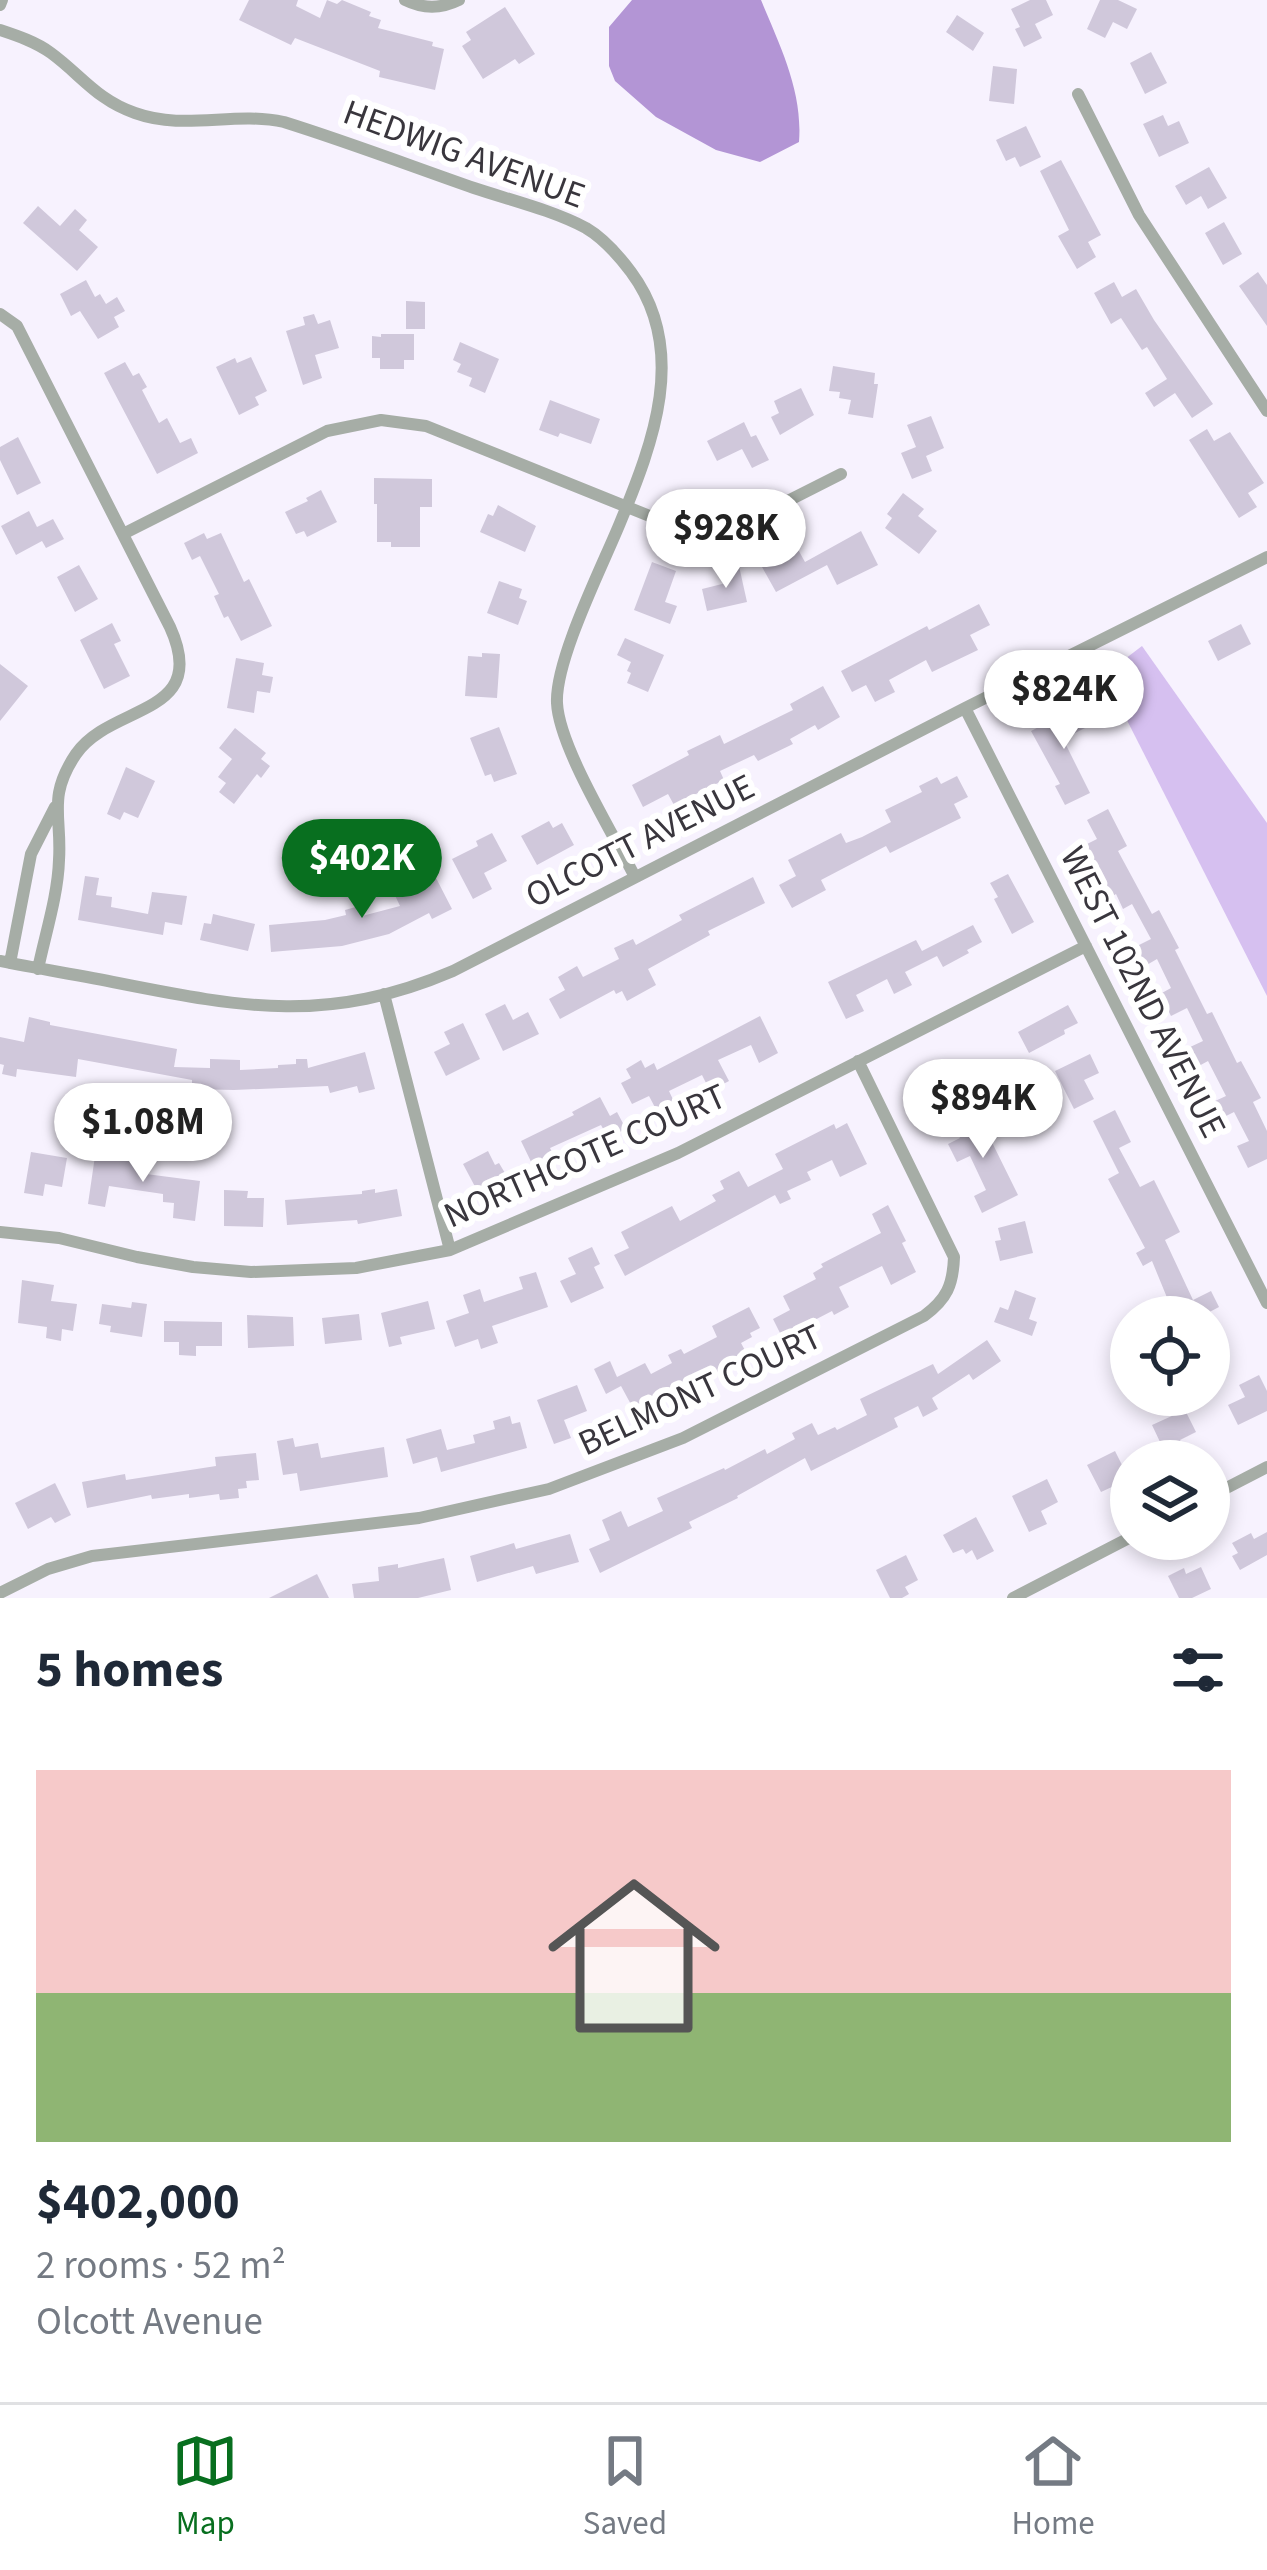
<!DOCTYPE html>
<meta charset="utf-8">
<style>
:root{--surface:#fff;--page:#f6f6f7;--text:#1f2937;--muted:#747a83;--line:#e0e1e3;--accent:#086f1f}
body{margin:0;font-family:"Source Sans 3",sans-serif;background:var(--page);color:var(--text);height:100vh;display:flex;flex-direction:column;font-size:45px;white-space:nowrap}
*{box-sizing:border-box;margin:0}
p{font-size:39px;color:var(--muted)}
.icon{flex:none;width:66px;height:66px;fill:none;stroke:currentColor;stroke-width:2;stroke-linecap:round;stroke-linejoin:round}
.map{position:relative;height:1598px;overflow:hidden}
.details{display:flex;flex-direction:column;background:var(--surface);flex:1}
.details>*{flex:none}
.fabs{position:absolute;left:1110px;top:1296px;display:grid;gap:24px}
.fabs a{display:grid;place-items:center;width:120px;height:120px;border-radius:50%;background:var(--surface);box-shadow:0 6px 18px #0003;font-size:60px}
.price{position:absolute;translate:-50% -102px;padding:0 27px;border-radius:42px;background:#fff;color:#222;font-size:39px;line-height:78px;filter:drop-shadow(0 3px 6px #0008)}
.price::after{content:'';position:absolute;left:50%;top:72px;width:36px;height:27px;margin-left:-18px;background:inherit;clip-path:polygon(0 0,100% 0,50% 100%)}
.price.on{background:var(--accent);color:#fff}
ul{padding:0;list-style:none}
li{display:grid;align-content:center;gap:24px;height:636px;padding:0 36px}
li span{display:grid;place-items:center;height:372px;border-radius:0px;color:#555}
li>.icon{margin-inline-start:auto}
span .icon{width:216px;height:216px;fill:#fffc;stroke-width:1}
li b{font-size:51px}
h2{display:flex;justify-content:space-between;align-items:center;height:144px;padding:0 36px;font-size:51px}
.tab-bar{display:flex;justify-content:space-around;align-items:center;height:168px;border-top:3px solid var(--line);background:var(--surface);font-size:33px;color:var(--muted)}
.tab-bar a{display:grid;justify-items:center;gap:6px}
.tab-bar .on{color:var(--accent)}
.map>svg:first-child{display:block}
.green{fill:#d6c0f0}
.water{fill:#b395d5}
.building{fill:#d0c8db}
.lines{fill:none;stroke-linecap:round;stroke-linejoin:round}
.minor{stroke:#a6ada6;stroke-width:12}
.labels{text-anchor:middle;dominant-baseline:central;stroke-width:12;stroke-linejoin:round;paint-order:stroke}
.street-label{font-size:36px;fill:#39363d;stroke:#fff}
</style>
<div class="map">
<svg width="1267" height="1598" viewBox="0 0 1267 1598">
<rect width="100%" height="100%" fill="#f7f2fe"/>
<path class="green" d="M 1142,646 L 1267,823 L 1267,996 L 1104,675 Z"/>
<path class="water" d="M 632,0 L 761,0 C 780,46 803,91 799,142 L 760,162 L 716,150 L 656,117 L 615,81 L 609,66 L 609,27 Z"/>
<path class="building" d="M 249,0 L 298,0 L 296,6 L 320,18 L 327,0 L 337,4 L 342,0 L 371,12 L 369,16 L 381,20 L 378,28 L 433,42 L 432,46 L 444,49 L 435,90 L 379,77 L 380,71 L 295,38 L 291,45 L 239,20 Z
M 1030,0 L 1046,0 L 1053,15 L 1035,24 L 1042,38 L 1024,47 L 1015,29 L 1020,27 L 1011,9 Z
M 1100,0 L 1118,0 L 1137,9 L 1127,29 L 1113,22 L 1105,38 L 1087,29 Z
M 505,7 L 535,54 L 519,64 L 515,59 L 483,79 L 462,46 L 471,40 L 466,32 Z
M 957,15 L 984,33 L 973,51 L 946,32 Z
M 1151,52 L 1167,83 L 1145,94 L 1130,63 Z
M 993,66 L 1017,69 L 1014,104 L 989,101 Z
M 1163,115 L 1168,126 L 1179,121 L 1189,143 L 1159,157 L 1143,124 Z
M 1026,126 L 1041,157 L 1020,167 L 1015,157 L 1006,161 L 996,140 Z
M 1061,160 L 1101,235 L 1088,242 L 1096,257 L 1077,269 L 1058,236 L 1069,230 L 1040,171 Z
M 1209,167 L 1227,198 L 1208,209 L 1201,196 L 1186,205 L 1175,186 Z
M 38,206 L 60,226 L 75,209 L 87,220 L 79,230 L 98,247 L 77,271 L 23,223 Z
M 1224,222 L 1242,254 L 1223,265 L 1205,233 Z
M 1258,272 L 1267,285 L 1267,326 L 1239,286 Z
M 86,280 L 95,297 L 100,294 L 106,304 L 117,297 L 125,311 L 114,317 L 119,327 L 98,339 L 80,311 L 71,316 L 60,294 Z
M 1114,282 L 1122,297 L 1136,289 L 1154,320 L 1213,404 L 1192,418 L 1175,393 L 1154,407 L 1145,393 L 1167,379 L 1147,347 L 1142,350 L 1121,318 L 1111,324 L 1094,293 Z
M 406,301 L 425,302 L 425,329 L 406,329 Z
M 314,314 L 318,324 L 330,320 L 339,348 L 315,355 L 322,378 L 303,385 L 286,331 L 305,325 L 303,317 Z
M 381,334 L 414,334 L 414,360 L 404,360 L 404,369 L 380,369 L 380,358 L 372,358 L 372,336 L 381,337 Z
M 460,342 L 499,359 L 485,393 L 469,386 L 472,378 L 457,372 L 461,364 L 453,360 Z
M 251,357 L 267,391 L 255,397 L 259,405 L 239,415 L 216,367 L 235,358 L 237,363 Z
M 125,362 L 133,376 L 139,373 L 147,387 L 142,390 L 159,423 L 167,418 L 180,443 L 191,438 L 198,453 L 157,474 L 104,373 Z
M 833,366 L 875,373 L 874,384 L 878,384 L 873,418 L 848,414 L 851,400 L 839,398 L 840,392 L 829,391 Z
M 801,388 L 814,415 L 780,435 L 771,417 L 779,413 L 774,401 Z
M 550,400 L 600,419 L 591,444 L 560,433 L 558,437 L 539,430 Z
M 931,416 L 944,448 L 926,456 L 932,471 L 912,479 L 901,453 L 916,447 L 907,425 Z
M 744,422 L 751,437 L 756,435 L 769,460 L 752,468 L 742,449 L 717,461 L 707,441 Z
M 1207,429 L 1214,441 L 1230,432 L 1264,483 L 1248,493 L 1257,507 L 1239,518 L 1189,440 Z
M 18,437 L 41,483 L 17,495 L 0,460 L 0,447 Z
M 374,478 L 432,479 L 432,507 L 420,507 L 420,547 L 391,547 L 391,542 L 377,542 L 377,504 L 374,504 Z
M 321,490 L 337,522 L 307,537 L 304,531 L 296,534 L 285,512 L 308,501 L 306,498 Z
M 903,493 L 924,509 L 918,516 L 937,531 L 919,554 L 885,528 L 892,518 L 887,514 Z
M 498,505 L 536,526 L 525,552 L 480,532 L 488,514 L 493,516 Z
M 29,511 L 37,527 L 53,519 L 64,539 L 46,548 L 42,541 L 16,555 L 1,526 Z
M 861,531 L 878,565 L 837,585 L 827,565 L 776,592 L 762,567 L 782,556 L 780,552 L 795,544 L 805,562 Z
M 204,533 L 207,539 L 221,533 L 244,582 L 249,579 L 272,626 L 241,641 L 228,616 L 224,618 L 214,596 L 219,594 L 200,556 L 192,560 L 184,543 Z
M 652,562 L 676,571 L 665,602 L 677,606 L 670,624 L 634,610 Z
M 79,565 L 98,599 L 75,612 L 57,577 Z
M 739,566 L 747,602 L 707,611 L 702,589 L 726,583 L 723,570 Z
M 499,581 L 522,589 L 519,598 L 527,601 L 518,625 L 487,613 Z
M 979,604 L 990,625 L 970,635 L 978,650 L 932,672 L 926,660 L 889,680 L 895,692 L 875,702 L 866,685 L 852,692 L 841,671 L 927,626 L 929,630 Z
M 112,623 L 121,641 L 114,644 L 130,676 L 104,689 L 80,640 Z
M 1241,624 L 1251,644 L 1218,661 L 1208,641 Z
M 625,638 L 664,655 L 648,692 L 627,683 L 631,673 L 627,671 L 631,662 L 617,655 Z
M 482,653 L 500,654 L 497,698 L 465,696 L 468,656 L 482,657 Z
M 236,658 L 264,663 L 262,675 L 273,677 L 270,693 L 257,691 L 254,713 L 227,708 Z
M 0,664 L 28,686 L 0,721 Z
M 823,686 L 840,717 L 818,730 L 815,725 L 790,739 L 793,744 L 758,761 L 754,755 L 720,771 L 724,780 L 674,805 L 668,794 L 643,807 L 632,785 L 689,755 L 687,751 L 720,735 L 724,744 L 793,710 L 790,704 Z
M 1083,704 L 1093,724 L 1063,739 L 1090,793 L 1065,805 L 1055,786 L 1060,784 L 1031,731 Z
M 499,727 L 517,774 L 494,782 L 491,774 L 485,776 L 470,738 Z
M 235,728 L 266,753 L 261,759 L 270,766 L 261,778 L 257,774 L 234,804 L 219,792 L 226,783 L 218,777 L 232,759 L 219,748 Z
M 126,767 L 155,781 L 138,818 L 124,812 L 120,820 L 107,814 Z
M 957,776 L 968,797 L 954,804 L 961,818 L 890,853 L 886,846 L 821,880 L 826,890 L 792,908 L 779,885 L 796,876 L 788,860 L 841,833 L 846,843 L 862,837 L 891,822 L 885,810 L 922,792 L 919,786 L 937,777 L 941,784 Z
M 1108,809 L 1127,846 L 1118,851 L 1152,914 L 1159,910 L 1179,948 L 1175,950 L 1207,1014 L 1212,1012 L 1237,1063 L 1241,1061 L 1261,1098 L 1253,1102 L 1267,1131 L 1267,1159 L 1248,1168 L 1237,1146 L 1249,1141 L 1234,1112 L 1222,1118 L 1213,1102 L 1226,1096 L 1208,1061 L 1197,1067 L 1188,1048 L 1203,1041 L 1187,1008 L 1171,1016 L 1160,994 L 1171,988 L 1157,959 L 1145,966 L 1135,947 L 1151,939 L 1132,904 L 1123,909 L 1116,894 L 1111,897 L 1083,846 L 1097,839 L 1087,820 Z
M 549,821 L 553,828 L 562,823 L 574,845 L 537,865 L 521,836 Z
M 492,833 L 507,861 L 484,873 L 492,889 L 473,899 L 452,859 L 478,846 L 476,841 Z
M 1008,874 L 1034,922 L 1012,934 L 994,899 L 998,897 L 990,883 Z
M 85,876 L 99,878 L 96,895 L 112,897 L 111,907 L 148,914 L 152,892 L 187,896 L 182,925 L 165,922 L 163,935 L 78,920 Z
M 435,876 L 452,909 L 432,919 L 429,913 L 389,934 L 342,946 L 271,952 L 269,925 L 325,920 L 346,915 L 345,910 L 359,906 L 362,916 L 400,906 L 392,889 L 404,882 L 408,889 Z
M 753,877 L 765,903 L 708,931 L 710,935 L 648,969 L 656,985 L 627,1001 L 622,991 L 616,994 L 614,990 L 560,1019 L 549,999 L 565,990 L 558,977 L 577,966 L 583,977 L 619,959 L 614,948 L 633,939 L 636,945 L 682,920 L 679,915 Z
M 213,914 L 255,924 L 248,951 L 200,940 L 204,923 L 211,924 Z
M 973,925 L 982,942 L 967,950 L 969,953 L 943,967 L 937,956 L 905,972 L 912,985 L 894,994 L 887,979 L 856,995 L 864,1011 L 846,1019 L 828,982 L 916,940 L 922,951 Z
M 505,1004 L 513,1020 L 528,1012 L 539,1034 L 503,1051 L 485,1014 Z
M 1068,1005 L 1078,1023 L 1064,1030 L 1065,1034 L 1029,1053 L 1018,1032 Z
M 760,1016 L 778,1053 L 759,1063 L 751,1045 L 718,1060 L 729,1081 L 710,1091 L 702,1075 L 669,1091 L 676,1106 L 659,1115 L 649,1096 L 632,1104 L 621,1083 L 631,1078 L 626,1069 L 641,1060 L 645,1068 L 654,1063 L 657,1070 Z
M 29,1017 L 50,1022 L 50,1025 L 177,1049 L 174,1067 L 210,1068 L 210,1059 L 240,1060 L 240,1070 L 278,1068 L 278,1065 L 296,1064 L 296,1059 L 307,1059 L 308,1068 L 365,1052 L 375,1089 L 359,1093 L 357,1086 L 330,1093 L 328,1086 L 234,1090 L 192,1089 L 192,1080 L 78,1059 L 76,1077 L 17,1069 L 16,1077 L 2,1074 L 4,1065 L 0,1064 L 0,1037 L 24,1042 Z
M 463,1023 L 480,1059 L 446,1076 L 434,1052 L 450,1044 L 444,1032 Z
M 1090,1054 L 1099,1073 L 1084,1080 L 1094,1099 L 1074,1109 L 1055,1071 Z
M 943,1061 L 955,1086 L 948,1090 L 950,1094 L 928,1105 L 919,1089 L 927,1085 L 920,1072 Z
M 600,1097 L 610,1116 L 617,1112 L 626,1129 L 608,1138 L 601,1125 L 550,1148 L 557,1162 L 536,1172 L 521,1141 L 574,1115 L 572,1112 Z
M 976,1110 L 1018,1195 L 982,1213 L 974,1196 L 986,1190 L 970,1156 L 957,1162 L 948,1144 L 960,1138 L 952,1122 Z
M 1115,1110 L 1131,1142 L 1119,1148 L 1140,1187 L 1154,1180 L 1180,1232 L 1165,1240 L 1193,1300 L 1211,1291 L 1219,1307 L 1200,1317 L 1175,1317 L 1152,1261 L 1143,1266 L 1136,1253 L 1145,1248 L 1108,1179 L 1119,1173 L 1093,1121 Z
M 847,1123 L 867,1164 L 840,1177 L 832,1160 L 807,1172 L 811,1180 L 787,1191 L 791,1199 L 780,1204 L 775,1195 L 625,1276 L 614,1255 L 629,1248 L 621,1232 L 672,1206 L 680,1221 L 716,1201 L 712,1195 L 724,1189 L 720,1181 L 739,1171 L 748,1187 L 783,1169 L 775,1154 L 834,1124 L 836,1129 Z
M 488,1151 L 495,1165 L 499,1163 L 512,1185 L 492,1196 L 489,1190 L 480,1196 L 463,1164 Z
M 31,1152 L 67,1158 L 62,1187 L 45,1184 L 43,1196 L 24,1193 Z
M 95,1156 L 148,1164 L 146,1174 L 200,1181 L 195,1221 L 173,1218 L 174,1203 L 163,1202 L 163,1194 L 109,1186 L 105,1207 L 88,1204 Z
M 375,1189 L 375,1193 L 397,1189 L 402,1216 L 358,1224 L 357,1220 L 287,1225 L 285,1200 L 362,1194 L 362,1191 Z
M 224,1190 L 248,1191 L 247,1198 L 264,1198 L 263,1227 L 224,1226 Z
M 888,1205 L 906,1241 L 902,1243 L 916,1272 L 891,1285 L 882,1266 L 839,1287 L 849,1307 L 834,1315 L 832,1311 L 782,1337 L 773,1319 L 790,1310 L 783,1296 L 816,1279 L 813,1273 L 823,1267 L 821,1264 L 881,1233 L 872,1214 Z
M 1025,1221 L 1033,1253 L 1000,1261 L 995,1241 L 1001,1240 L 998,1228 Z
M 592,1247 L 600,1264 L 594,1267 L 604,1288 L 571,1303 L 560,1281 L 576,1274 L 568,1258 Z
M 536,1272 L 548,1307 L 492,1326 L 498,1343 L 481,1349 L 478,1339 L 455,1347 L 446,1321 L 469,1313 L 463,1295 L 480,1289 L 484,1302 L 523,1289 L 519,1277 Z
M 22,1280 L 54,1285 L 51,1301 L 77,1304 L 73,1331 L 62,1329 L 61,1341 L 46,1338 L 47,1327 L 18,1323 Z
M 1015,1290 L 1036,1298 L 1029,1319 L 1037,1322 L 1032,1336 L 994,1322 L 1000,1307 L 1008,1310 Z
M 428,1301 L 435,1329 L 400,1337 L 402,1344 L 389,1347 L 381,1313 Z
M 132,1302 L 147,1304 L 142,1337 L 110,1332 L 111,1326 L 99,1324 L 102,1304 L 131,1308 Z
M 749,1307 L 760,1328 L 750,1333 L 752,1337 L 741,1343 L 748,1356 L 698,1382 L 696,1378 L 634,1410 L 621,1386 L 606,1394 L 594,1369 L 610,1361 L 617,1377 L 645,1363 L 651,1374 L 672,1363 L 668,1355 L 681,1349 L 684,1354 L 717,1337 L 712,1326 Z
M 359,1314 L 362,1340 L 325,1344 L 322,1318 Z
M 247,1315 L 293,1317 L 294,1346 L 248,1348 Z
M 164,1321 L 222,1322 L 222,1346 L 196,1346 L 196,1356 L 179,1355 L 179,1342 L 164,1342 Z
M 987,1340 L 1001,1361 L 973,1380 L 969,1374 L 932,1398 L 938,1409 L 923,1417 L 918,1406 L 894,1418 L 898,1427 L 811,1471 L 805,1458 L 737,1496 L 738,1498 L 689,1522 L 692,1528 L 600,1573 L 589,1549 L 610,1540 L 602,1520 L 621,1511 L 628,1527 L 663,1511 L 657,1498 L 724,1468 L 725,1470 L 765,1449 L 767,1454 L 795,1439 L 792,1433 L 812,1423 L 818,1435 L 835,1427 L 837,1430 L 867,1415 L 860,1399 L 933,1364 L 938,1374 Z
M 1259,1375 L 1267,1391 L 1267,1411 L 1238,1425 L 1228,1405 L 1245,1397 L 1239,1385 Z
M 577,1385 L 587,1411 L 564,1420 L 571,1438 L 554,1444 L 537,1400 Z
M 1182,1404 L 1196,1432 L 1180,1440 L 1186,1453 L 1169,1461 L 1152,1425 L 1174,1415 L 1171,1409 Z
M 510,1416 L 512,1424 L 520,1422 L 527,1448 L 441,1472 L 437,1457 L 413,1464 L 406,1439 L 441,1429 L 447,1450 L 475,1443 L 473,1435 L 495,1429 L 493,1421 Z
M 293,1438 L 295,1447 L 318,1443 L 321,1458 L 384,1447 L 388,1477 L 300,1491 L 297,1473 L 283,1475 L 277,1441 Z
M 1115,1451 L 1131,1483 L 1116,1491 L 1114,1486 L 1101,1492 L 1087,1465 Z
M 256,1453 L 259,1480 L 246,1481 L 247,1488 L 238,1489 L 239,1498 L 220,1500 L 219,1494 L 189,1498 L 189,1494 L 152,1499 L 151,1495 L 87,1508 L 82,1482 L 125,1474 L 126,1480 L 216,1466 L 215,1457 Z
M 1047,1479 L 1058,1502 L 1041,1511 L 1047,1524 L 1029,1532 L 1012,1496 Z
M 55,1483 L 71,1515 L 55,1523 L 51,1517 L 28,1529 L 15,1503 Z
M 976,1517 L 994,1551 L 977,1560 L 972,1550 L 966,1554 L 963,1549 L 953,1553 L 943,1535 Z
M 1267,1532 L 1267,1555 L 1240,1570 L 1232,1556 L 1238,1553 L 1232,1543 L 1251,1533 L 1254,1539 Z
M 570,1534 L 579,1562 L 536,1574 L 533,1566 L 477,1582 L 470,1556 L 514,1543 L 516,1549 Z
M 906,1555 L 918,1580 L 905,1587 L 909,1594 L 902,1598 L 890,1598 L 876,1570 Z
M 444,1558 L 451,1590 L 418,1598 L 354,1598 L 352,1584 L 379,1581 L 378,1567 L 398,1564 L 398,1568 Z
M 1201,1567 L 1211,1589 L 1192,1598 L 1179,1598 L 1168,1576 L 1184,1568 L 1186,1574 Z
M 317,1574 L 329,1598 L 269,1598 Z"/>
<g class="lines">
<path class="minor" d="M 405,0 C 423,9 441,9 459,0
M 0,5 L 2,0
M 0,30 C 18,36 36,42 51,53 C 81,75 97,100 135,113 C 185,131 233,111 284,122 C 348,142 411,166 474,188 C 510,200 552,210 586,228 C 603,238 619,256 631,272 C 689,350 653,443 620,523 C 602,567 555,660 557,703 C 559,747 614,835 635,877
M 1078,94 L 1139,215 L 1267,411
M 0,314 L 17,326 L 170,627 C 211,717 111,703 76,754 C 47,797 62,816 59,860 C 58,895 45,935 38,969
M 123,534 L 327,431 L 381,420 L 426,426 L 652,517 L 693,528 L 724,527 L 752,519 L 841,474
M 965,708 L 1267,1303
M 0,961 C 39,969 79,975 118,983 C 244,1008 329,1024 453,971 L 965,708 L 1267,557
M 10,963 L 31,854 L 55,807
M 384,994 L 450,1250
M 0,1232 L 59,1238 L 137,1257 L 193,1267 L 251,1272 L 356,1268 L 450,1250 L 678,1153 L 1086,946
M 1209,1497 L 1267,1467
M 0,1593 L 48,1569 L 92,1556 L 419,1518 L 549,1489 L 683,1438 L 924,1316 C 947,1299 953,1285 954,1257 L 858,1061
M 1013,1598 L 1131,1537"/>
</g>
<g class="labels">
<g class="street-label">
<text transform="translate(464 154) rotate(20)">HEDWIG AVENUE</text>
<text transform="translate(640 841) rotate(-27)">OLCOTT AVENUE</text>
<text transform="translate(1143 992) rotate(63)">WEST 102ND AVENUE</text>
<text transform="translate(585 1156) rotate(-24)">NORTHCOTE COURT</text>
<text transform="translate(700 1390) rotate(-25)">BELMONT COURT</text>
</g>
</g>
</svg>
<div class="fabs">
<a><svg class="icon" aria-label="locate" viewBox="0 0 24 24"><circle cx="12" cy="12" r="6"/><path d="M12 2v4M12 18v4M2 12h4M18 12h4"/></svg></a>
<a><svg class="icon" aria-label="layers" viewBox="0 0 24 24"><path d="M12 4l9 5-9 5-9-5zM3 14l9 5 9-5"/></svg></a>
</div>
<b class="price" style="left:726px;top:591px">$928K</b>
<b class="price" style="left:1064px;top:752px">$824K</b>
<b class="price on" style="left:362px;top:921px">$402K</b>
<b class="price" style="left:983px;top:1161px">$894K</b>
<b class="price" style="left:143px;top:1185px">$1.08M</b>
</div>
<section class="details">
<h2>5 homes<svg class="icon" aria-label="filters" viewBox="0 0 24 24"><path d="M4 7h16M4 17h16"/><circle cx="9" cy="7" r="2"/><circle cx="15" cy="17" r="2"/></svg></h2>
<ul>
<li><span style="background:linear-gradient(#f6c9c9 60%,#8fb573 0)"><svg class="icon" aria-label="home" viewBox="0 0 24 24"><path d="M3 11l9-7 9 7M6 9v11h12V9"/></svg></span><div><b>$402,000</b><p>2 rooms · 52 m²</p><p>Olcott Avenue</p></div></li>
</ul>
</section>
<nav class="tab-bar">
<a class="on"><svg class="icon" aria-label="map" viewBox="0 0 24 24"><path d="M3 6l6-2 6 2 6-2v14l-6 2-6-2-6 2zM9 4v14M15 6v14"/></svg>Map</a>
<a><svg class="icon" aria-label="saved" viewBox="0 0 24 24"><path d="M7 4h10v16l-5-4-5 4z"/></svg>Saved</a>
<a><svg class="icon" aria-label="home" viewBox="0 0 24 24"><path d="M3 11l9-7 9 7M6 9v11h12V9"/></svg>Home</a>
</nav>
